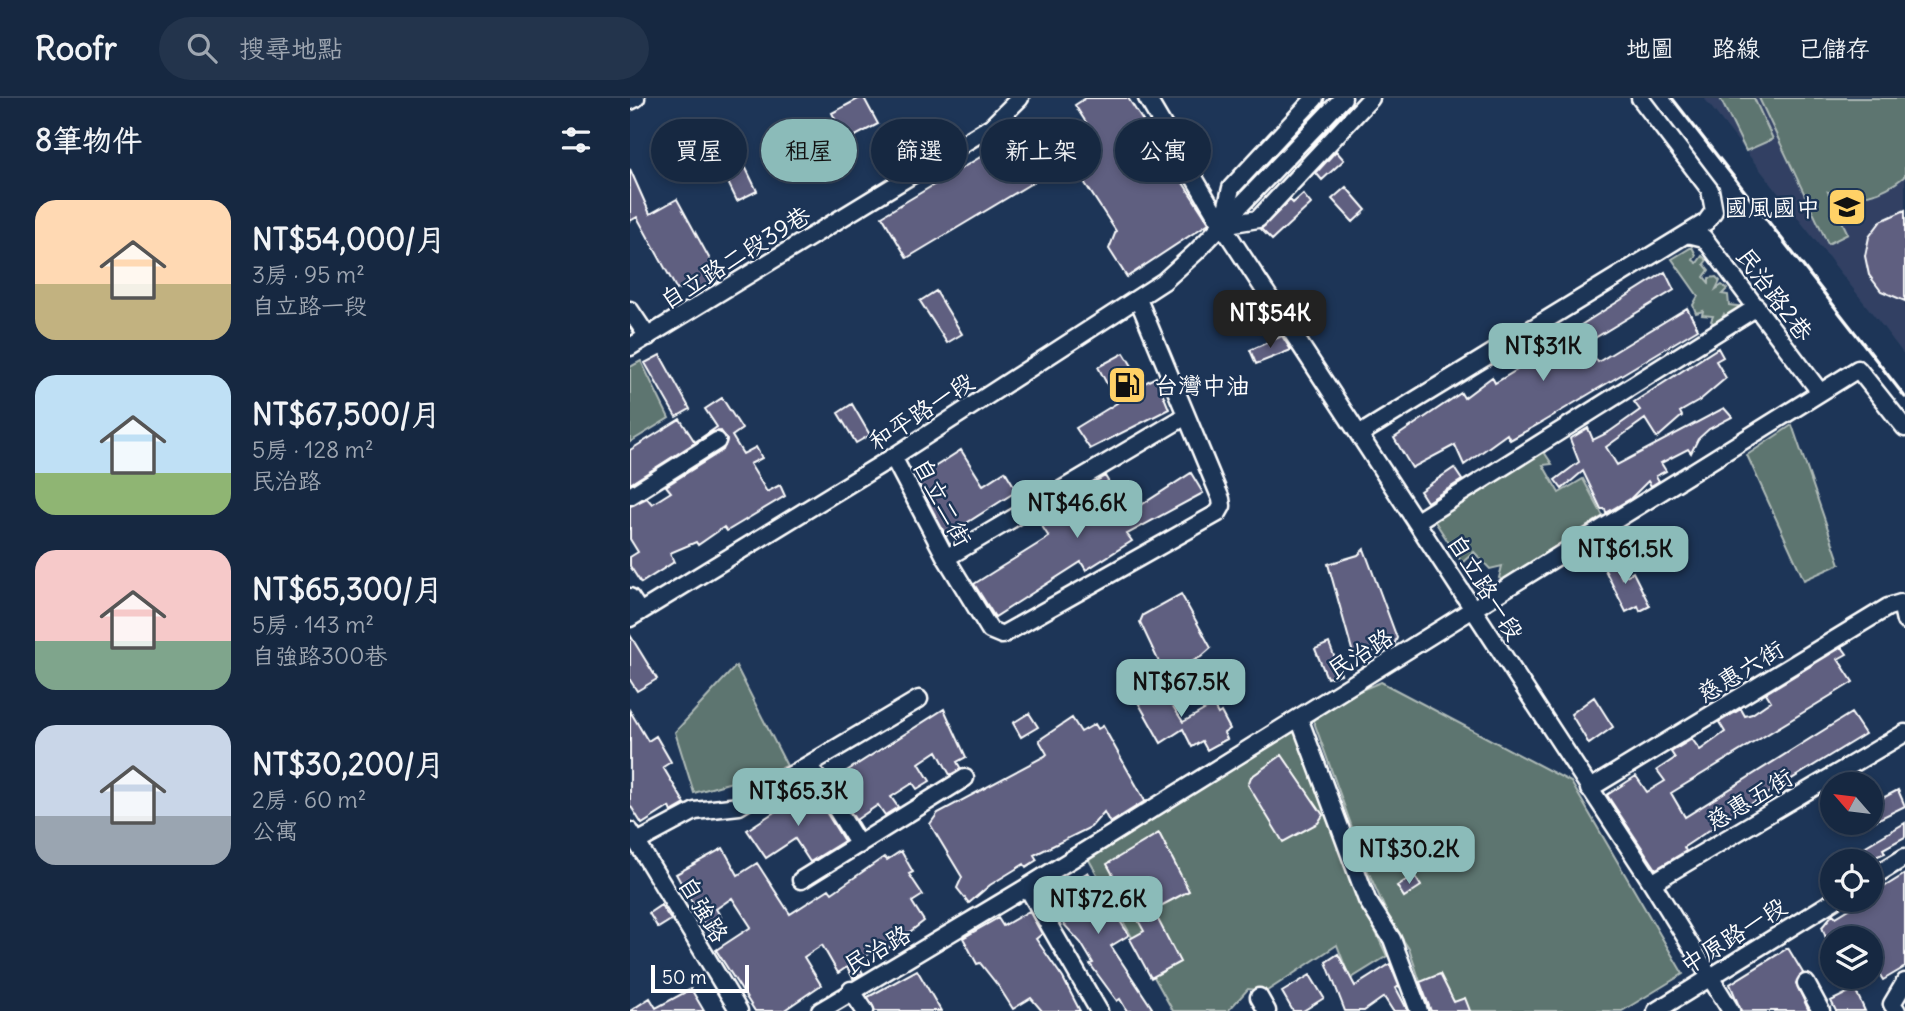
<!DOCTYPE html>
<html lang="zh-TW">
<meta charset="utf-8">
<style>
:root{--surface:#162841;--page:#23344c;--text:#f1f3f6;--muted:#9ea6b1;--line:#35445a;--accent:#8bbbb9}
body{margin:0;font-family:Delius,"LXGW WenKai TC",sans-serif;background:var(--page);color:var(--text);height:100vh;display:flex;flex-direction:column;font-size:26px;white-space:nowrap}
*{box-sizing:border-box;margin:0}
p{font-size:23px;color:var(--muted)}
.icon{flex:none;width:38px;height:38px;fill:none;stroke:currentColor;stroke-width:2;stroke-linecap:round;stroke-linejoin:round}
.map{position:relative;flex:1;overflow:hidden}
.details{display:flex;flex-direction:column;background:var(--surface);width:630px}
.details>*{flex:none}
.guide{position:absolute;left:21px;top:21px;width:665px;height:63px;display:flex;gap:14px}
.needle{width:46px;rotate:298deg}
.controls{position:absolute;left:1190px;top:674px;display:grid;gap:14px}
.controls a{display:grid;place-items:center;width:63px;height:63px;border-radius:50%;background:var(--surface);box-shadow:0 4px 10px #0003,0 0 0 2px var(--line);font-size:35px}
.scale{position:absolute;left:21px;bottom:18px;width:98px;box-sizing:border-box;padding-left:7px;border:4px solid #fff;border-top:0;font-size:19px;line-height:24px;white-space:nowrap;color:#fff;-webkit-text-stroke:5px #1d3557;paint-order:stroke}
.price{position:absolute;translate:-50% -60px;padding:0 16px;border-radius:14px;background:var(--accent);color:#111;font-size:23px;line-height:46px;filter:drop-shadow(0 2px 4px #0008)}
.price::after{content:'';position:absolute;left:50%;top:42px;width:21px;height:16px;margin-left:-10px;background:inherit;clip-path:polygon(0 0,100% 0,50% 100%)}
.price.selected{background:#222;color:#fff}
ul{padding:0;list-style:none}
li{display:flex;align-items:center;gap:21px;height:175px;padding:0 35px}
li span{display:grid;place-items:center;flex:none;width:196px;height:140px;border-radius:21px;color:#555}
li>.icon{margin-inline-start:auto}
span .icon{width:84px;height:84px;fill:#fffc;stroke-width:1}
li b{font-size:30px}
h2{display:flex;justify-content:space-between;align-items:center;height:84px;padding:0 35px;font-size:30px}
.tag{padding:0 24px;border-radius:32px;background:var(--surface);box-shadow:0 4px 10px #0003,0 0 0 2px var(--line);font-size:24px;line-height:63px}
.tag.selected{background:var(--accent);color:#111}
header{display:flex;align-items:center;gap:42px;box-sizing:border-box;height:98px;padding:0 35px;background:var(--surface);border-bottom:2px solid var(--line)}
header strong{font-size:33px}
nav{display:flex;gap:38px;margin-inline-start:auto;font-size:24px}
.search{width:490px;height:63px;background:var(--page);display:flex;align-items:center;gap:18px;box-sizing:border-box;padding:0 24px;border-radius:38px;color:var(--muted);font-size:26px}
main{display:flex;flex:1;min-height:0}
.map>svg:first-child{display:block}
.built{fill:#304163}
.green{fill:#5d746f;stroke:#aebab7;stroke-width:2}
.building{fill:#5e5e80;stroke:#fff;stroke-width:2}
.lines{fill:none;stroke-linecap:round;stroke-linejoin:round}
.minor-casing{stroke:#fff;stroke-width:21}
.minor{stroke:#1d3557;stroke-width:16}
.rail{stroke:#fff;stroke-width:3.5}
.labels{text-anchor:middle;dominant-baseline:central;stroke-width:5;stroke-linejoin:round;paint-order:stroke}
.poi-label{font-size:24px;fill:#fff;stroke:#1d3557;text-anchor:end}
.street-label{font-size:24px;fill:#fff;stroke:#1d3557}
</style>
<header>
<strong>Roofr</strong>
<div class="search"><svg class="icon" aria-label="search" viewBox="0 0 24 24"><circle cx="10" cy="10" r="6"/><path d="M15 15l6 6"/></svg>搜尋地點</div>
<nav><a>地圖</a><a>路線</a><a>已儲存</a></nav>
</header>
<main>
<section class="details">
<h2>8筆物件<svg class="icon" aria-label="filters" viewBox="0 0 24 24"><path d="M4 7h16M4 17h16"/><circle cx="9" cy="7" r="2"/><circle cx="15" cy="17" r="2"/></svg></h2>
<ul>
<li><span style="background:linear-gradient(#ffd9b3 60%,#c2b280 0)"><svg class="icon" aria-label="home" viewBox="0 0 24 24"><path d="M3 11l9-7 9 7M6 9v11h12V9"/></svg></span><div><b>NT$54,000/月</b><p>3房 · 95 m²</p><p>自立路一段</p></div></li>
<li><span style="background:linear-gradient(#bfe0f5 70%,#8fb573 0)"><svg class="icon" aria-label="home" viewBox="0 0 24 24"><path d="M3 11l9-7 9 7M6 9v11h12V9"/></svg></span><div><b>NT$67,500/月</b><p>5房 · 128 m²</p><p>民治路</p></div></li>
<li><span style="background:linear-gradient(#f6c9c9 65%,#7fa58c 0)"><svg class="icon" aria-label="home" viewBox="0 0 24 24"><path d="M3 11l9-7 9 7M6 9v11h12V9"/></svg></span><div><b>NT$65,300/月</b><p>5房 · 143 m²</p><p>自強路300巷</p></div></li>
<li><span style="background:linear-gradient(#c9d6e8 65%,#9aa5b1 0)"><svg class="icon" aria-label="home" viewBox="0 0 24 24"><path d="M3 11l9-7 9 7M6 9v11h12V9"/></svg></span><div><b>NT$30,200/月</b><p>2房 · 60 m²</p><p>公寓</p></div></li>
</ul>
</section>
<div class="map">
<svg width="1275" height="913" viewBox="0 0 1275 913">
<rect width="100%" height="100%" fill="#1d3557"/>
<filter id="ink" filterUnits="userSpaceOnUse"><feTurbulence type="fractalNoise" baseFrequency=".0143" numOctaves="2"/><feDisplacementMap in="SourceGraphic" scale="14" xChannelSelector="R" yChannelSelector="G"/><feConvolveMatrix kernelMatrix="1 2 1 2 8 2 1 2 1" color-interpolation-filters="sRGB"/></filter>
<g filter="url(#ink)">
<path class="built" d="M 1074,0 L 1275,0 L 1275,258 L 1253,229 Z"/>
<path class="green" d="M 1090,0 L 1124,0 L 1143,41 L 1116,53 Z
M 1129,0 L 1275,0 L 1275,78 C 1251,98 1227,103 1198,94 L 1218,136 L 1198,146 Z
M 1062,149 L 1066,157 L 1063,162 L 1067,165 L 1072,158 L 1077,162 L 1074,166 L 1079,172 L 1074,179 L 1079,185 L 1079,180 L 1086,179 L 1090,183 L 1086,191 L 1092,187 L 1097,191 L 1092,196 L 1098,197 L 1099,207 L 1116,209 L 1099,225 L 1094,216 L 1088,230 L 1081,223 L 1083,218 L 1072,217 L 1073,213 L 1066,215 L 1063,207 L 1068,198 L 1042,161 Z
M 11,263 L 39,320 L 0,344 L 0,269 Z
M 1162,327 L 1210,466 L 1174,482 L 1117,357 Z
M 912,351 L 922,366 L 913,367 L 929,395 L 953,381 L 973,418 L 873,482 L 869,480 L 872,468 L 860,471 L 844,454 L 832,465 L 804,422 Z
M 106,568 L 157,668 L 64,695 L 45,634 Z
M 751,584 L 941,684 L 1053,876 L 992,913 L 800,913 L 779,851 L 759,820 L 737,771 L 680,613 Z
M 668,629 L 735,811 L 757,858 L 720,881 L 707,847 L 637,893 L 618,891 L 598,913 L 543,913 L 459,762 Z"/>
<path class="building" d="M 230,0 L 234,0 L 248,26 L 216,43 L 202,15 Z
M 456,0 L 498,0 L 579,125 L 497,179 L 479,151 L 486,133 L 436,56 L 464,37 L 445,7 Z
M 407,25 L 432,67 L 277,160 L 252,118 Z
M 706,53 L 714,62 L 692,82 L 686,75 Z
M 111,60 L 127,93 L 107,103 L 91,70 Z
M 0,71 L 20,116 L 47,101 L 90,180 L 61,196 L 56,187 L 47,192 L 7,119 L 0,123 Z
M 716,89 L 736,112 L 723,124 L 702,101 Z
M 673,96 L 681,106 L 642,142 L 631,131 L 660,102 L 663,105 Z
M 1275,112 L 1275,203 L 1251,193 L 1239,177 L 1235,158 L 1239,139 L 1251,123 Z
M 1035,174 L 1044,192 L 955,246 L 968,264 L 1057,210 L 1068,231 L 909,326 L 880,342 L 877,336 L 834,367 L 825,347 L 782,370 L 764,340 L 831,295 L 834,300 L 862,279 L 865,285 L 925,249 L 951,227 Z
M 306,193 L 332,236 L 317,245 L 290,203 Z
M 652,238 L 661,252 L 626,266 L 620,252 Z
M 1088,250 L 1093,259 L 1086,263 L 1096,280 L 1069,303 L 1050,314 L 1052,318 L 1027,340 L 1015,321 L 976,349 L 987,367 L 1094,310 L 1102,319 L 1079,331 L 1068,341 L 1061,355 L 1058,351 L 1031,365 L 1036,373 L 1026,378 L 1029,383 L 1021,388 L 1018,383 L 1000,401 L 976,415 L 975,411 L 971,411 L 953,373 L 932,391 L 925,382 L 949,364 L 940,341 L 958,330 L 963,342 L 979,334 L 1010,312 L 1004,304 Z
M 494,255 L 513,286 L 526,279 L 539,311 L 460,351 L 446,330 L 487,305 L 468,269 Z
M 30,257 L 60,311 L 46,319 L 15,265 Z
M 92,300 L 112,331 L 102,338 L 113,356 L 126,349 L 132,360 L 120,366 L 137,394 L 150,387 L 155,398 L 97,433 L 94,429 L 68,447 L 66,444 L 40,455 L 44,464 L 11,485 L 0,468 L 0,459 L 8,454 L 0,441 L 0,408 L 17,400 L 22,406 L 41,394 L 36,388 L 93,352 L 97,342 L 91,333 L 82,334 L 0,386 L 0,352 L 50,321 L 65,344 L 87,329 L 75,311 Z
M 222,306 L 240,337 L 226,345 L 208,315 Z
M 331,352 L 353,387 L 375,373 L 387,393 L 316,438 L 286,381 Z
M 824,370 L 832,382 L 797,404 L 790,393 Z
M 561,375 L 573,395 L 497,436 L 502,443 L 456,472 L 451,464 L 365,519 L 344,486 L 419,439 L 406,419 L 475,378 L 486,396 L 476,403 L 488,422 Z
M 734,451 L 767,540 L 764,547 L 724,559 L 698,466 L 728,457 Z
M 979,455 L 992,480 L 1003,474 L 1020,508 L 1010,513 L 1008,508 L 996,514 L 969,460 Z
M 551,496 L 581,550 L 571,559 L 535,577 L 510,524 L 513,517 Z
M 0,537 L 27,581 L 7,593 L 0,582 Z
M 699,545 L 711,576 L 697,580 L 685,551 Z
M 1212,549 L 1217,556 L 1208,561 L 1223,584 L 1041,695 L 1055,719 L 1221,615 L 1235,636 L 1093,723 L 1054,749 L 1056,753 L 1026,771 L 977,697 L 1006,678 L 1017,694 L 1035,683 L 1027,672 L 1045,660 L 1041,654 L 1062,641 L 1070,652 L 1095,634 L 1089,624 L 1111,611 L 1115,618 L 1122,616 L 1141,603 L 1136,595 Z
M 526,582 L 553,624 L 583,607 L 588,616 L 591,614 L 600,631 L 594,635 L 597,641 L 577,652 L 572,643 L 562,649 L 553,631 L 531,645 L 504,597 Z
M 964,599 L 983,629 L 959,646 L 941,616 Z
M 314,611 L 336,659 L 327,664 L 331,671 L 320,677 L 307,653 L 289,665 L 300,683 L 287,691 L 283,685 L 261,699 L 268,709 L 255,717 L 248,707 L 226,722 L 232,732 L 201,683 Z
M 0,613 L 18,643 L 26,638 L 41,664 L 33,669 L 55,706 L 41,714 L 39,709 L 12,726 L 0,707 Z
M 399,615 L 408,629 L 391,639 L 383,625 Z
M 442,620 L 451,634 L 465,626 L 468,631 L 473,628 L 515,703 L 480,725 L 474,714 L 461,729 L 404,757 L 407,762 L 396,769 L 394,766 L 360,787 L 339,805 L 327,790 L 332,779 L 300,726 L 308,715 L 415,658 L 417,656 L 409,642 Z
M 652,657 L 693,717 L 688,725 L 653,744 L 618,687 L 621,679 Z
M 181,690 L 214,743 L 180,764 L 165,741 L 136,760 L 117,732 Z
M 1268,692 L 1275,708 L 1241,725 L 1241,706 Z
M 1275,725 L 1275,739 L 1253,751 L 1255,755 L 1236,763 L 1229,752 Z
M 529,735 L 559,793 L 523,812 L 550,864 L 521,880 L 500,841 L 514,833 L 477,766 Z
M 93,750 L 108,777 L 127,765 L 160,816 L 199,791 L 202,795 L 254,759 L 257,762 L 271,753 L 283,774 L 279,776 L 293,797 L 282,804 L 294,823 L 251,856 L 247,850 L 227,865 L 233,875 L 223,880 L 217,869 L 208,875 L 192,847 L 174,859 L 191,887 L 153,913 L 125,913 L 86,852 L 121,829 L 102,800 L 86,811 L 91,819 L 76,829 L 46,776 Z
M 458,774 L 499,837 L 481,848 L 522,910 L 517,913 L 497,913 L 490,901 L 487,903 L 460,866 L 463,865 L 451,845 L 432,824 L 430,825 L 416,801 L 426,795 L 421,788 L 429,782 L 434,789 Z
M 1275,776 L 1275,869 L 1253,882 L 1245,869 L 1241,871 L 1241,840 L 1233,829 L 1218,840 L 1196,840 L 1192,829 L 1203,816 L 1206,819 L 1234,802 L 1241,802 L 1241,797 Z
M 784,777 L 791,788 L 774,799 L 767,788 Z
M 31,807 L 41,822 L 28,830 L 19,815 Z
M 399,813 L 412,836 L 406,841 L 433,880 L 450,913 L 412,913 L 401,900 L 383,911 L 369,889 L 350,865 L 347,866 L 333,840 L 368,820 L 373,828 Z
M 1158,850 L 1173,875 L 1166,885 L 1179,913 L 1111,913 L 1100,886 Z
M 708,856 L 725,888 L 760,866 L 769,888 L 766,890 L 778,913 L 763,913 L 754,899 L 734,913 L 715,913 L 696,864 Z
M 287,872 L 311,913 L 245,913 L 238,899 Z
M 810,876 L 824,904 L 835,900 L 840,913 L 801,913 L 790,884 Z
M 680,877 L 694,900 L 673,913 L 663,913 L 652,894 Z
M 61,891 L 74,913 L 0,913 L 20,900 L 26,910 Z
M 1225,891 L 1235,913 L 1206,913 L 1201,903 Z"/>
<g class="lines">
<g class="minor-casing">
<path id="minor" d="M 517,0 L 592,127 L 1022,785 L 1101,913
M 0,3 L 6,0
M 593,125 L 601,90 L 685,0
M 592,127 L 628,121 L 741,0
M 1058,136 L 1074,140 L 1190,294
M 0,212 L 18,239
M 0,249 L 362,28 L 390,0
M 730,336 L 1076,124 L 1084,113 L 1080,92 L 1010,0
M 263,359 L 316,460 L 360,532 L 372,537 L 588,415 L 592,408 L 591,401 L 508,201
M 0,398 L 87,343
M 787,423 L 1127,209
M 316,460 L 556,318
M 0,499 L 10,514
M 0,520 L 263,359 L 534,183 L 566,154 L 713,0
M 669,620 L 737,802 L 762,841 L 789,913
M 179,667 L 229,747
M 959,691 L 1258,509 L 1271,505 L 1275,523
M 0,733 L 109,913
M 7,744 L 65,713 L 109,708 L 289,601
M 1241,780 L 1275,759
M 171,782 L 335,680
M 1022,785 L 1275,635
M 397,789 L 469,913
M 1176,885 L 1191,913
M 221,892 L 235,913
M 629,899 L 637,913
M 190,913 L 397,789 L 1228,271 L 1275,330
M 1026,913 L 1205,802
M 1267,913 L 1262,906 L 1275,884"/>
</g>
<use href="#minor" class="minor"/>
<path class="rail" d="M 1042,0 L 1275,299"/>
</g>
</g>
<defs>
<g id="school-square" transform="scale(2.0125)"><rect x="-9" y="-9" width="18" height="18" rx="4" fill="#ffd166" stroke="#1d3557"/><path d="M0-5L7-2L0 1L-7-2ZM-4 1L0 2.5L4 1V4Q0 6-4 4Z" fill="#111"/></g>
<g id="fuel-square" transform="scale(2.0125)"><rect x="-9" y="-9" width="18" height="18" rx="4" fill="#ffd166" stroke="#1d3557"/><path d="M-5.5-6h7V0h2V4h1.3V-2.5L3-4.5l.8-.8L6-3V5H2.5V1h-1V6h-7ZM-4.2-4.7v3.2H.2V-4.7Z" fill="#111"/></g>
</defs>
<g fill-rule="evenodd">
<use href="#school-square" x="1217" y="109"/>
<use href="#fuel-square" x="497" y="287"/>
</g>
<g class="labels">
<g class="poi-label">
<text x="1190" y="109">國風國中</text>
<text x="524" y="287" text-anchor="start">台灣中油</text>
</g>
<g class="street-label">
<text transform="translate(105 159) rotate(-32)">自立路二段39巷</text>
<text transform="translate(1145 196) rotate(53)">民治路2巷</text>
<text transform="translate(291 313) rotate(-33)">和平路一段</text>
<text transform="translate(313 404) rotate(62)">自立二街</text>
<text transform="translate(856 489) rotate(58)">自立路一段</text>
<text transform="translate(730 555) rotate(-32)">民治路</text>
<text transform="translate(1110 573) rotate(-31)">慈惠六街</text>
<text transform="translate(1119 701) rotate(-31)">慈惠五街</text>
<text transform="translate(74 811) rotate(59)">自強路</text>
<text transform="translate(1103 837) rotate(-32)">中原路一段</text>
<text transform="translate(247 851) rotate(-30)">民治路</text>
</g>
</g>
</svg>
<div class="controls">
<a><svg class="needle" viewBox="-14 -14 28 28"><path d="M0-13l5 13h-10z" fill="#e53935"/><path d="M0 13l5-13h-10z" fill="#9ea6b1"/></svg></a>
<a><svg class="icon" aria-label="locate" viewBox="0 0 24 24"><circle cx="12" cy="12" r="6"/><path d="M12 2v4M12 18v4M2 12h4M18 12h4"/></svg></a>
<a><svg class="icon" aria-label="layers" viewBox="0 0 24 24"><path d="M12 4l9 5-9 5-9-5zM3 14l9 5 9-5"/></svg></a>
</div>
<div class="scale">50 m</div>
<b class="price selected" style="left:640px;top:252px">NT$54K</b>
<b class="price" style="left:913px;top:285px">NT$31K</b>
<b class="price" style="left:447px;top:442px">NT$46.6K</b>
<b class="price" style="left:995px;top:488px">NT$61.5K</b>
<b class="price" style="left:551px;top:621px">NT$67.5K</b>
<b class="price" style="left:168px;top:730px">NT$65.3K</b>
<b class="price" style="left:779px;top:788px">NT$30.2K</b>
<b class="price" style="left:468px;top:838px">NT$72.6K</b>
<div class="guide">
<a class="tag">買屋</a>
<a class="tag selected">租屋</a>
<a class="tag">篩選</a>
<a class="tag">新上架</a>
<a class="tag">公寓</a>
</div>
</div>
</main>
